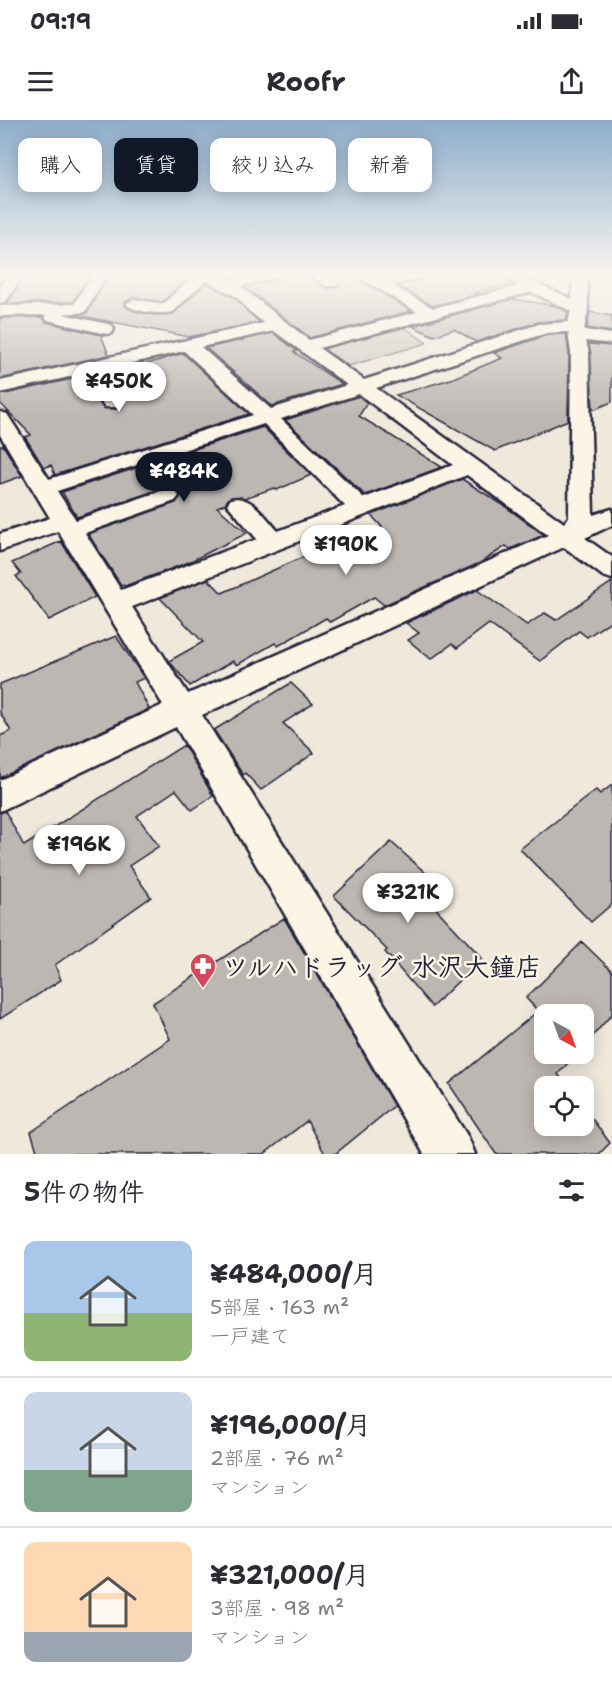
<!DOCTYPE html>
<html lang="ja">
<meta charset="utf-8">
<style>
:root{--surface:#fff;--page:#f7f7f7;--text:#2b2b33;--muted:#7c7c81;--line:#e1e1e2;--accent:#111827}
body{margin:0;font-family:"Shantell Sans","Klee One",sans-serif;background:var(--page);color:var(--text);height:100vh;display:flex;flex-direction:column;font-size:22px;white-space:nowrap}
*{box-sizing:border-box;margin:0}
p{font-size:20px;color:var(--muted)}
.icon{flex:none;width:33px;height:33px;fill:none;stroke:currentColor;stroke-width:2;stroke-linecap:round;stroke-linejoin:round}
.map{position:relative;height:1034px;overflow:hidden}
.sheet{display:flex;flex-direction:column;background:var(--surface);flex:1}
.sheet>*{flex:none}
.top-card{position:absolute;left:18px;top:18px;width:576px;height:54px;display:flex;gap:12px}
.needle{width:39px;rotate:139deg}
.fabs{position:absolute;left:534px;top:884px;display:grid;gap:12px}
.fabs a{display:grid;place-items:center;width:60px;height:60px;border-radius:12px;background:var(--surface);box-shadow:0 3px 15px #0003;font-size:30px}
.price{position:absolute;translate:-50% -51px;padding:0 14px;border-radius:21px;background:#fff;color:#222;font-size:20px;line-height:39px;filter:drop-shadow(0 2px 3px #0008)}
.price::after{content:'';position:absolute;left:50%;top:36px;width:18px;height:14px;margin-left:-9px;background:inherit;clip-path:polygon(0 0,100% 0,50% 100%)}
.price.selected{background:var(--accent);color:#fff}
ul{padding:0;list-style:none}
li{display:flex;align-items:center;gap:18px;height:150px;padding:0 24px}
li+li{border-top:2px solid var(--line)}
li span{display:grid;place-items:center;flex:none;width:168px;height:120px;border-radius:12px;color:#555}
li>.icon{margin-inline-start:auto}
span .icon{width:72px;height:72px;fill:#fffc;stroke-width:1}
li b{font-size:26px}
h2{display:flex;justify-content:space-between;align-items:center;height:72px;padding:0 24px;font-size:26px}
.chip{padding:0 21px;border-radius:12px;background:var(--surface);box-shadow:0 3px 15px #0003;font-size:21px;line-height:54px}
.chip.selected{background:var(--accent);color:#fff}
.status{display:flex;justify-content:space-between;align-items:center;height:42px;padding:0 30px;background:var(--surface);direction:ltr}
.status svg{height:16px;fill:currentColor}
header{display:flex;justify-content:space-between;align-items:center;height:78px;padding:0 24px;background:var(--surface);font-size:27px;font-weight:700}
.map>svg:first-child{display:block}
.green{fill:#d1cbc3;stroke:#7a767f;stroke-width:1.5}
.building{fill:#bcb7b3;stroke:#22223b;stroke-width:1.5}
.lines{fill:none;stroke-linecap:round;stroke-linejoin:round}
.street-casing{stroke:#22223b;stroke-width:5}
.street{fill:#fcf5e5;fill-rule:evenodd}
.labels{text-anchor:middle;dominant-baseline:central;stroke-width:5;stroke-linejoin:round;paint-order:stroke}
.near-poi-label{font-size:26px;font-weight:bold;fill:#22223b;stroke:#fcf5e5;text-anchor:start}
</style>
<div class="status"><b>09:19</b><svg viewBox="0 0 49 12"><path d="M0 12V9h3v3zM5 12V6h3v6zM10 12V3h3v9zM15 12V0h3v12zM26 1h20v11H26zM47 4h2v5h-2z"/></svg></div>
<header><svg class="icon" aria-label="menu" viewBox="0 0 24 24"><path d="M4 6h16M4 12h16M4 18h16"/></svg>Roofr<svg class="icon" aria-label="share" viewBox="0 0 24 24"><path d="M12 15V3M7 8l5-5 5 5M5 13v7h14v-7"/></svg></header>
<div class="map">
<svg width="612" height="1034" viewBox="0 0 612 1034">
<rect width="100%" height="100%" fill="#efe8db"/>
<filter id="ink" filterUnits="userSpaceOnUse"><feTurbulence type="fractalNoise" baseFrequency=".0167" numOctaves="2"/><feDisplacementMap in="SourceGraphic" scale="12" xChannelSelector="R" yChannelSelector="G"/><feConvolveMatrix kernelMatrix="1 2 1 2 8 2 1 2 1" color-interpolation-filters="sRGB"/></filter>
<g filter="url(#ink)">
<path class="green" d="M 402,206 L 427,223 L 349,246 L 325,230 L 331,225 Z"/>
<path class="building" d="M 26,154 L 90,154 L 73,182 L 7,184 Z
M 109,154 L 176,154 L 189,157 L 162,182 L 134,177 L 125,182 L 125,186 L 134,191 L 155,195 L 173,194 L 206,163 L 236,179 L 259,202 L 189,217 L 77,195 L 87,193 Z
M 290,154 L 307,154 L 326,168 L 336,168 L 341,163 L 331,154 L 352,154 L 411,191 L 310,218 L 245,167 Z
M 425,154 L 513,154 L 513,155 L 507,159 L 511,164 L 473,173 L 479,174 L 433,186 L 398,166 L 422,159 Z
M 513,179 L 556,186 L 568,192 L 566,200 L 538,202 L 476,222 L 454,209 L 434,216 L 412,206 Z
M 590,192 L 612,196 L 612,212 L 587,208 Z
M 43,197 L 46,202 L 101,215 L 109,235 L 0,259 L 0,198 Z
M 273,213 L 297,231 L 294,232 L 342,264 L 272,286 L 206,228 Z
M 566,214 L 569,233 L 568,300 L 495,331 L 396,275 L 451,259 L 502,238 L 494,233 L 547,215 Z
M 589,224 L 612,226 L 612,282 L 593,290 Z
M 183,233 L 249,294 L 55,355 L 51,345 L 44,348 L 25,317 L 31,315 L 0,283 L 0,275 L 81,257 L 103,288 L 119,289 L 124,282 L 102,252 L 115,249 L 117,253 Z
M 359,276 L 367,283 L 359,296 L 442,347 L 365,375 L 285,300 Z
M 263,307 L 311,355 L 277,370 L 274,368 L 245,378 L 229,378 L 225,384 L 217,387 L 247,413 L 189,442 L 125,466 L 121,465 L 88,414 L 176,383 L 181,375 L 176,369 L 166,367 L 77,397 L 62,372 Z
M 3,325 L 22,356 L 0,364 L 0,326 Z
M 462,359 L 503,385 L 544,415 L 510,429 L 506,426 L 480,443 L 384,485 L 374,477 L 330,502 L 326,498 L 278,526 L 275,523 L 237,545 L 233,541 L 190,566 L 169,541 L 203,522 L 160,478 L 208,459 L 222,473 L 323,428 L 328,436 L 375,415 L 371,412 L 382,407 L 371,395 Z
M 61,421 L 95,477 L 49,500 L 16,456 L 21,454 L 12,443 Z
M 612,462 L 612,500 L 587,517 L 579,511 L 540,541 L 489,504 L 457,528 L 452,524 L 431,539 L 408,520 L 419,513 L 406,503 L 477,470 L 527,505 L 545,493 L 556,500 Z
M 116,516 L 144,558 L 135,562 L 149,589 L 0,658 L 0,616 L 11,611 L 0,593 L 0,564 Z
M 291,563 L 313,584 L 283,603 L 314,633 L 261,670 L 245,653 L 243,655 L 214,610 Z
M 184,625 L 213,676 L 192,690 L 176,670 L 137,696 L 159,726 L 129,746 L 151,777 L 55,845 L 61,860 L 0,899 L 0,693 L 5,691 L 24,726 Z
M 612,665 L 612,784 L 591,802 L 520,729 L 596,670 L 600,674 Z
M 391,722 L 428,755 L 416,767 L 482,838 L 432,887 L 385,832 L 387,830 L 334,776 Z
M 284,798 L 394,986 L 335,1034 L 325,1034 L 307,1001 L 264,1034 L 38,1034 L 31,1012 L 170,919 L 153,883 Z
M 582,822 L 612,851 L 612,894 L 584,926 L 584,894 L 544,894 L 544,933 L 577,933 L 558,954 L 567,966 L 544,966 L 544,1005 L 584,1005 L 584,988 L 610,1023 L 599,1034 L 496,1034 L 449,964 L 538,891 L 526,878 Z"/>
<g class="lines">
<g class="street-casing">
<path id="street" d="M 9,154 L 24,154 L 6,181 L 0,183 L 0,167 Z
M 93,154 L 107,154 L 85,192 L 63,194 L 112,205 L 114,209 L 112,213 L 106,214 L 47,200 L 45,197 L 46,195 L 0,196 L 0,186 L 74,184 Z
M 195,154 L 218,154 L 228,159 L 252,154 L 280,154 L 278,157 L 240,166 L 309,220 L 417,192 L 354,154 L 372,154 L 381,159 L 398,154 L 423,154 L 421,157 L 392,165 L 433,188 L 518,166 L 509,160 L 517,155 L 572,179 L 573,154 L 587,154 L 588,189 L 584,210 L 612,214 L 612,224 L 586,221 L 589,233 L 593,395 L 612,389 L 612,405 L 585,418 L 612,437 L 612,459 L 603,456 L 564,427 L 202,595 L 468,1017 L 475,1034 L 424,1034 L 176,607 L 0,691 L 0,660 L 163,585 L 58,411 L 0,431 L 0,414 L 50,398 L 0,315 L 0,292 L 7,294 L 49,359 L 253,295 L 184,231 L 98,251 L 122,283 L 119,287 L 105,287 L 82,254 L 0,273 L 0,261 L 264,203 L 248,190 L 237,177 L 206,160 L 173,192 C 161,195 134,192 126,184 L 134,179 L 163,184 ZM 531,172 L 571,191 L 568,202 L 539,204 L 364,260 L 319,228 ZM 274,211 L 347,265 L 271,289 L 201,227 ZM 568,212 L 571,233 L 569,397 L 564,403 L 376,268 L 547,213 ZM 359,274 L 453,345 L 364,378 L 281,299 ZM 264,304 L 345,386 L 278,411 C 265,397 251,374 231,379 L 227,384 L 257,419 L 121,470 L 85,413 L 175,381 L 179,376 L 175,371 L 167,369 L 76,400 L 57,371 ZM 467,355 L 548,415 L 188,574 L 132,487 Z
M 309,154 L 327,154 L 339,163 L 336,166 L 326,166 Z"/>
</g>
<use href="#street" class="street"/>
</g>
</g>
<linearGradient id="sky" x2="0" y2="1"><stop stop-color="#8dadcc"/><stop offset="0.52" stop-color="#f8f5ef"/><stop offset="1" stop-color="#f8f5ef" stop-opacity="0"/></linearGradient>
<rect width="612" height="299" fill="url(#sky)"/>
<defs>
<g id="pharmacy-pin" transform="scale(1.35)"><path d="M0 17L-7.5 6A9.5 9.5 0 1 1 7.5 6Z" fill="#d1495b" stroke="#fcf5e5"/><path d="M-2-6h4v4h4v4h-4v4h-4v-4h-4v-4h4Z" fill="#fff"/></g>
</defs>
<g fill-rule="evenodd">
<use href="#pharmacy-pin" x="203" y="846"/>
</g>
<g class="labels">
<g class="near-poi-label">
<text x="222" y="846">ツルハドラッグ 水沢大鐘店</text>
</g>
</g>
</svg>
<div class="fabs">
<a><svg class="needle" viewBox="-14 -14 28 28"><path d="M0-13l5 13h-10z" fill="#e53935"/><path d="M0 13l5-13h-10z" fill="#7c7c81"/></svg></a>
<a><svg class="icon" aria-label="locate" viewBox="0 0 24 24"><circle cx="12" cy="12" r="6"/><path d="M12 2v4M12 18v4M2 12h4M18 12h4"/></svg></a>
</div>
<b class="price" style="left:119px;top:293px">¥450K</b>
<b class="price selected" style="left:184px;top:383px">¥484K</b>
<b class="price" style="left:346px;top:456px">¥190K</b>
<b class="price" style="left:79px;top:756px">¥196K</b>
<b class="price" style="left:408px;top:804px">¥321K</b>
<div class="top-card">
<a class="chip">購入</a>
<a class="chip selected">賃貸</a>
<a class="chip">絞り込み</a>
<a class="chip">新着</a>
</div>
</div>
<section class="sheet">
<h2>5件の物件<svg class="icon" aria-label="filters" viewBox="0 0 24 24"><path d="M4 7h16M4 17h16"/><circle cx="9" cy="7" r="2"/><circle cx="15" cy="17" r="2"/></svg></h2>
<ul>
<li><span style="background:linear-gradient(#a9c7e8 60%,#8fb573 0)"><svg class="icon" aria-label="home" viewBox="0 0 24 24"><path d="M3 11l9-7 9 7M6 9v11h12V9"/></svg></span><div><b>¥484,000/月</b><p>5部屋 · 163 m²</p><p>一戸建て</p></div></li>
<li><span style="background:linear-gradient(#c9d6e8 65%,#7fa58c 0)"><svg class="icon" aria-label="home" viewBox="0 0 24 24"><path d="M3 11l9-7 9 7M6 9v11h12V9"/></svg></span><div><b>¥196,000/月</b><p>2部屋 · 76 m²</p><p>マンション</p></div></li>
<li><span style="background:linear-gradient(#ffd9b3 75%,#9aa5b1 0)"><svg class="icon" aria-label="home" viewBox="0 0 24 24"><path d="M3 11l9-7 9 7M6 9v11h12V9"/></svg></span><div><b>¥321,000/月</b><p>3部屋 · 98 m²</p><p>マンション</p></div></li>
</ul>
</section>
